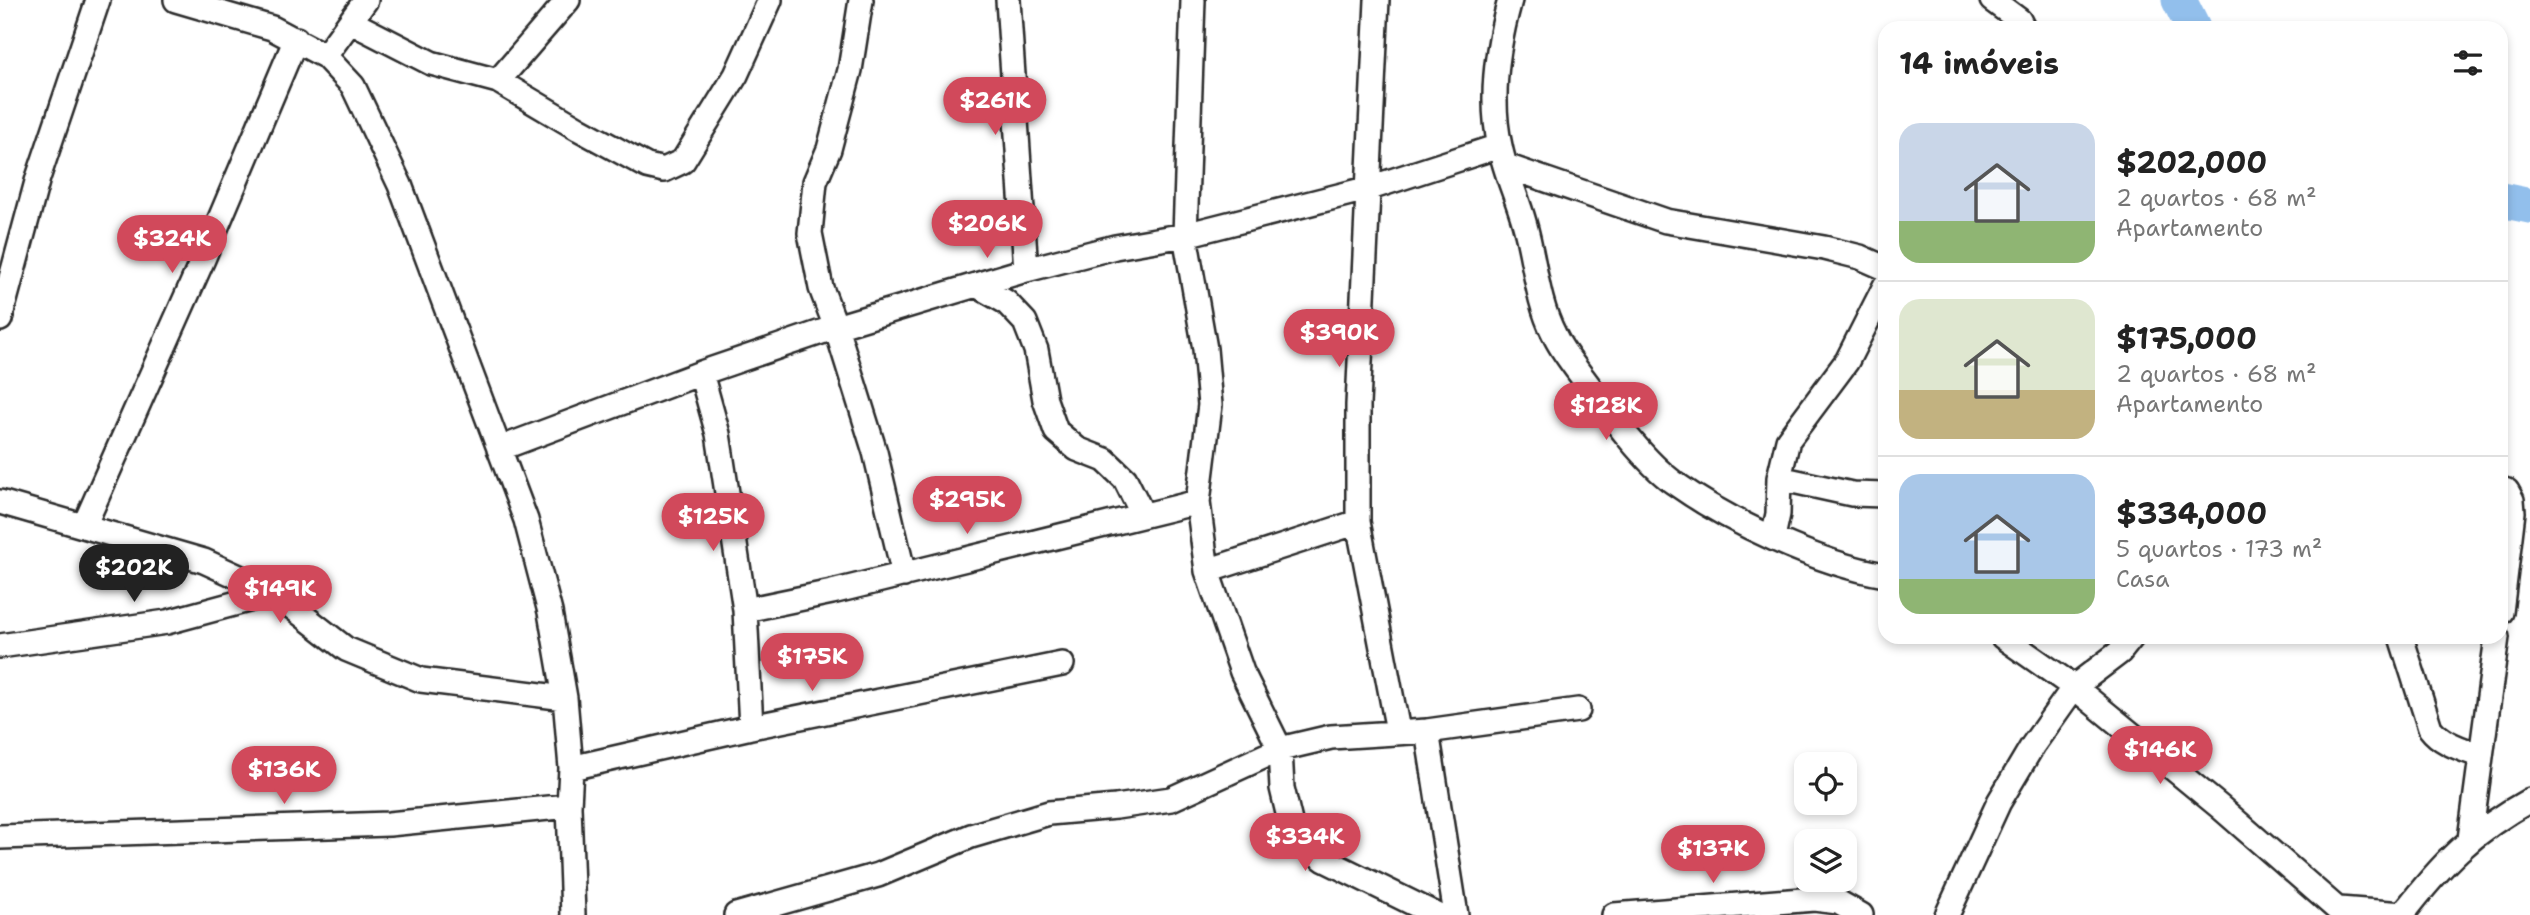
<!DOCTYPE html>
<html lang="pt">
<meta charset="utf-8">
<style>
:root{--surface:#fff;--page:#f2f2f2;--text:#222;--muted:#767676;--line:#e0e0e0;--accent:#d1495b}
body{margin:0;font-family:"Shantell Sans",sans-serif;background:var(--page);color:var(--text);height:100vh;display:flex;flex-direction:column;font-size:26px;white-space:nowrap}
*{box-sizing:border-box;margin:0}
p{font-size:23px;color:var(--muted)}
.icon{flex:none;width:38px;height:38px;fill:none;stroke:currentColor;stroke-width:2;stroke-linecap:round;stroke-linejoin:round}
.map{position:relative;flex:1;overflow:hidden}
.sheet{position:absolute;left:1878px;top:21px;width:630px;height:623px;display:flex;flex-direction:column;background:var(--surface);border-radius:21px;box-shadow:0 4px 10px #0003}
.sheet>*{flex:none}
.tools{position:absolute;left:1794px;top:752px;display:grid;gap:14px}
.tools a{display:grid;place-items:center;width:63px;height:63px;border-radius:14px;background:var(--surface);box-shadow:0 4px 10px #0003;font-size:35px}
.price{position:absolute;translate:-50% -60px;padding:0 16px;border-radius:24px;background:var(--accent);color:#fff;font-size:23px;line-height:46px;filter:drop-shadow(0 2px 4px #0008)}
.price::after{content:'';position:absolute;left:50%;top:42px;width:21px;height:16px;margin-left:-10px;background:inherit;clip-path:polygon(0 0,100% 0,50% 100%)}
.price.selected{background:#222;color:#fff}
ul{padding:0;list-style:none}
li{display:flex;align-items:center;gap:21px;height:175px;padding:0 21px}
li+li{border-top:2px solid var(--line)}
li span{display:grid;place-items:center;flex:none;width:196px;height:140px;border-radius:21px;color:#555}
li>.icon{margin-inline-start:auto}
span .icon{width:84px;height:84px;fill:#fffc;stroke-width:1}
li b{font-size:30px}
h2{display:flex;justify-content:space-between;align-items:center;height:84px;padding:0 21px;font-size:30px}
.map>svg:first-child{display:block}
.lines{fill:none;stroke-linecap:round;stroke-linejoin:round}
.river{stroke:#92bfec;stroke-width:35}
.minor-casing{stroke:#2b2b2b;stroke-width:28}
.minor{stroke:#fff;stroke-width:23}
</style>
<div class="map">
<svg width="2530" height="915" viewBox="0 0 2530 915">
<rect width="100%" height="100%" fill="#fff"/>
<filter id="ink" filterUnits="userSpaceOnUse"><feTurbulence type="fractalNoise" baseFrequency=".0143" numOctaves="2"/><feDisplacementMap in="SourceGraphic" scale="14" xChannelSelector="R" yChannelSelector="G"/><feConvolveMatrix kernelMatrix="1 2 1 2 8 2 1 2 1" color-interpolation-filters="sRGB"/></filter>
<g filter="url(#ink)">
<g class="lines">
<path class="river" d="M 2179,0 L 2193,28
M 2501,200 L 2530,206"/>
<g class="minor-casing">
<path id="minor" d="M 176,0 L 272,28 L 325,56 L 353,86 L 400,185 L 526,520 L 550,612 L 565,698 L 571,768 L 569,806 L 573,915
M 861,0 L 850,70 L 829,149 L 815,182 L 810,233 L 821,288 L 836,327 L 875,452 L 904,575
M 1008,0 L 1026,270
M 1193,0 L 1185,235 L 1205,349 L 1210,405 L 1198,502 L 1207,571 L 1242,672 L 1280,749 L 1282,788 L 1292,830 L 1301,842 L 1325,860 L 1437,915
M 1377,0 L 1358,405 L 1358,522 L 1398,731
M 1510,0 C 1497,47 1489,98 1500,146 C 1505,172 1517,197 1524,222 C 1535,259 1536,299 1554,334 C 1561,350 1573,364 1583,378 C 1607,410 1641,459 1673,482 C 1728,521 1818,564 1885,575
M 1992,0 L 2019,20 L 2023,28
M 351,22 L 431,63 L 498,81 L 579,129 L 647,166 L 664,170 L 683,161 L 736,75 L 770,0
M 325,56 L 366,0
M 498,81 L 568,0
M 1506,166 L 1666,221 L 1824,248 L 1860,257 L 1885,268
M 978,286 L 1006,302 L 1025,322 L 1036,350 L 1045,400 L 1056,431 L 1077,449 L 1105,460 L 1125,479 L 1143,515
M 0,319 L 38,178 L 98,0
M 701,373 L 718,434 L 745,610 L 751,727
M 499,449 L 701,373 L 836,327 L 1026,270 L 1115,247 L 1185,235 L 1370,188 L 1499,146
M 1779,478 L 1852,494 L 1885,495
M 2501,489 L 2507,491 L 2512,500 L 2513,512 L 2501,612
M 0,502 L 204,561 L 274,593 L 346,649 L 421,680 L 565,698
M 84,526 L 203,259 L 296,39
M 1773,537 L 1778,514 L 1779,478 L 1788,440 L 1847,361 L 1885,286
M 1207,571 L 1358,522
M 745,610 L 832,592 L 1198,502
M 2003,637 L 2074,687 L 2220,807 L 2344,915
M 2401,637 L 2430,728 C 2442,744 2463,749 2481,756
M 0,646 L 167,622 L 274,593
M 1427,731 L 1456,915
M 571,768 L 751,727 L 1062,664
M 0,837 L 389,824 L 569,806
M 2470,839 L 2497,637
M 2339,909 L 2403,914
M 736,915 L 878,875 L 971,836 L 1049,813 L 1116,807 L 1171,799 L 1280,749 L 1331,737 L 1427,731 L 1578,710
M 1614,915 L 1815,899 L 1838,902 L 1861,915
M 1947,915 L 1999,802 L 2033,745 L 2074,687 L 2120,652 L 2132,637
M 2402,915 C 2442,863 2472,832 2530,800"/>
</g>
<use href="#minor" class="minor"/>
</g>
</g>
</svg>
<div class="tools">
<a><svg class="icon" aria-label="locate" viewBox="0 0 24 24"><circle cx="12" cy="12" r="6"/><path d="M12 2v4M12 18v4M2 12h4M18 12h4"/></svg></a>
<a><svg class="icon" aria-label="layers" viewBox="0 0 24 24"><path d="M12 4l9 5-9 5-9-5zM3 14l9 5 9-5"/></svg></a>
</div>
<b class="price" style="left:995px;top:137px">$261K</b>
<b class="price" style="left:987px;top:260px">$206K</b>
<b class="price" style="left:172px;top:275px">$324K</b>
<b class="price" style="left:1339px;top:369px">$390K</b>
<b class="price" style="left:1606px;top:442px">$128K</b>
<b class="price" style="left:967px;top:536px">$295K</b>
<b class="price" style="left:713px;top:553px">$125K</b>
<b class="price selected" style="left:134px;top:604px">$202K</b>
<b class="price" style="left:280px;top:625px">$149K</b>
<b class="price" style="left:812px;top:693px">$175K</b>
<b class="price" style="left:2160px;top:786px">$146K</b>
<b class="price" style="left:284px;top:806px">$136K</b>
<b class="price" style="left:1305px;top:873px">$334K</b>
<b class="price" style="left:1713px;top:885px">$137K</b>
<section class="sheet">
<h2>14 imóveis<svg class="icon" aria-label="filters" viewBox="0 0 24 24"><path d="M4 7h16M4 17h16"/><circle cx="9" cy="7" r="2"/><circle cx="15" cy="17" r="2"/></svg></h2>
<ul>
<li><span style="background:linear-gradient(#c9d6e8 70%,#8fb573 0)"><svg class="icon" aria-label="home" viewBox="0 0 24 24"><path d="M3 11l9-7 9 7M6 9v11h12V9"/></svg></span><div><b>$202,000</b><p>2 quartos · 68 m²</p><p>Apartamento</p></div></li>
<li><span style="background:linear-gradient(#dfe7d0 65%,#c2b280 0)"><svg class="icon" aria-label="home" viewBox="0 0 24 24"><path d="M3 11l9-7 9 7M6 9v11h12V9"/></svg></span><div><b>$175,000</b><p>2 quartos · 68 m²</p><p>Apartamento</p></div></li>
<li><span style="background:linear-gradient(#a9c7e8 75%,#8fb573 0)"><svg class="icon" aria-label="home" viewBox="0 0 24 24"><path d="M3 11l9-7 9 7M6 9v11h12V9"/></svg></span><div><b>$334,000</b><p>5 quartos · 173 m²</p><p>Casa</p></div></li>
</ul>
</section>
</div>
